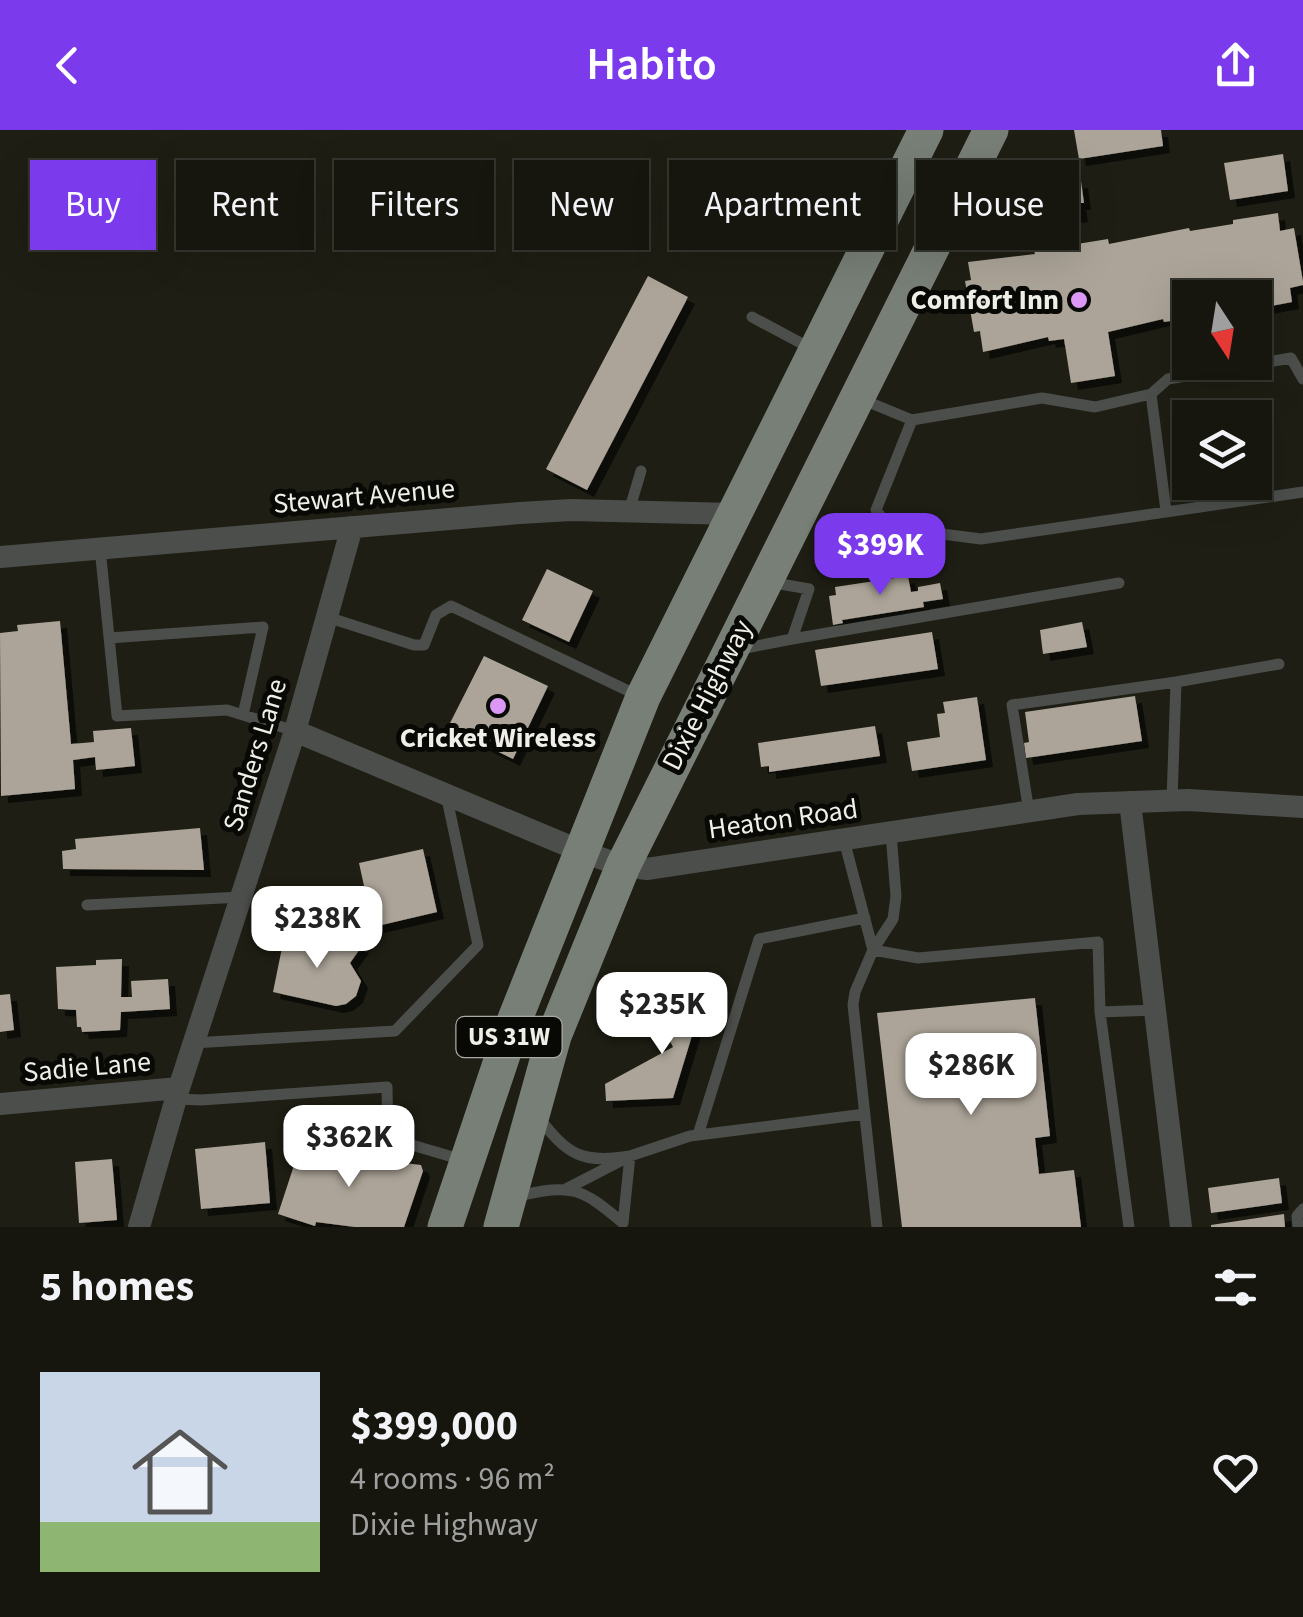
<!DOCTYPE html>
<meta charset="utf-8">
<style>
:root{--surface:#16160f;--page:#23231d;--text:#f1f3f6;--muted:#9e9f9e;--line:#35352f;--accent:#7c3aed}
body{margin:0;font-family:"Source Sans 3",sans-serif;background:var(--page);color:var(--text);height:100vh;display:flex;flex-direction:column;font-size:38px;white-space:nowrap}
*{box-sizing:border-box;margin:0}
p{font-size:32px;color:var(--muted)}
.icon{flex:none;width:55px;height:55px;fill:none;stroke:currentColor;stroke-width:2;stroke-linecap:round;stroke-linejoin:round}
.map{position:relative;height:1097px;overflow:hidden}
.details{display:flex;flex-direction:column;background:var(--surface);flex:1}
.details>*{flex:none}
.banner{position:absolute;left:30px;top:30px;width:1245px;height:90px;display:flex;gap:20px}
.needle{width:65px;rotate:168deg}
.controls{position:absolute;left:1172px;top:150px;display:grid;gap:20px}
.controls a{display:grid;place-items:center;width:100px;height:100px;border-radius:0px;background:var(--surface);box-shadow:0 10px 40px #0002,0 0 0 2px var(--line);font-size:50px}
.price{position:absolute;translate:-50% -85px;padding:0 22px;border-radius:20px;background:#fff;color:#222;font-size:32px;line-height:65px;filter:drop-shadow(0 2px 5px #0008)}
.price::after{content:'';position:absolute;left:50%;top:60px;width:30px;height:22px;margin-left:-15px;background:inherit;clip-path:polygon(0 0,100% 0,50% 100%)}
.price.selected{background:var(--accent);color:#fff}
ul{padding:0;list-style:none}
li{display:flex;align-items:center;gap:30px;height:250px;padding:0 40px}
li+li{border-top:2px solid var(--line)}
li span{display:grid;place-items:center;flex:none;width:280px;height:200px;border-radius:0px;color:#555}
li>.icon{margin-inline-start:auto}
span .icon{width:120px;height:120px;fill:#fffc;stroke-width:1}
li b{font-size:42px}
h2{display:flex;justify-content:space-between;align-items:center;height:120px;padding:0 40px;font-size:42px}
.tag{padding:0 35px;border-radius:0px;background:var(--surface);box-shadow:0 10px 40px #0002,0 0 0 2px var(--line);font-size:35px;line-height:90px}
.tag.selected{background:var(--accent);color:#fff}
header{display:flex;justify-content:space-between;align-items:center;height:130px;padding:0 40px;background:var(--accent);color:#fff;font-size:45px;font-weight:600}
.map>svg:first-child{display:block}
.building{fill:#aca498;filter:url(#shadow)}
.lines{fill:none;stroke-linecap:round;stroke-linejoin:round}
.lane{stroke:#4b4e4a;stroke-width:11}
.street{stroke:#4b4e4a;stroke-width:22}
.primary{stroke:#777f76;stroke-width:35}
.poi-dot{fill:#db99f5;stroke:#080805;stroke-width:4}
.labels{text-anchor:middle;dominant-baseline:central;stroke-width:10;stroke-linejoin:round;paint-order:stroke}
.shield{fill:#080805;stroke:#aaaaa4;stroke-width:2.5}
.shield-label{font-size:25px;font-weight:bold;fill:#efefe8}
.poi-label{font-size:28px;font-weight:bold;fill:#efefe8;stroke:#080805;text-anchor:end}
.street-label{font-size:28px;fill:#efefe8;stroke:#080805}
</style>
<header><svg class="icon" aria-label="back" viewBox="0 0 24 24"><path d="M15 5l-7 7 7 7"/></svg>Habito<svg class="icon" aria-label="share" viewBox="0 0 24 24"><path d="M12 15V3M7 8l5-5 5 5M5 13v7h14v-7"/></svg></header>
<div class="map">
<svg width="1303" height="1097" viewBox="0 0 1303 1097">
<defs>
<filter id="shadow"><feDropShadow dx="7" dy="7" stdDeviation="0" flood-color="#0009"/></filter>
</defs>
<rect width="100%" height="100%" fill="#1e1e14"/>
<path class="building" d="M 1074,0 L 1161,0 L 1163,16 L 1079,29 Z
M 1283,24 L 1288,61 L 1230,70 L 1224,33 Z
M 1081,51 L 1084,73 L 1079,73 L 1081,85 L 1017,94 L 1012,62 Z
M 1278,83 L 1280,101 L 1294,98 L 1303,152 L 1303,155 L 1290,158 L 1292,172 L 1255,179 L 1255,168 L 1190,168 L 1190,188 L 1164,192 L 1163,189 L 1108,202 L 1115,246 L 1071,253 L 1064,209 L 1049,211 L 1048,207 L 983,222 L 980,201 L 974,202 L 965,151 L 971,150 L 968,132 L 1035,124 L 1034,121 L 1108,109 L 1109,114 L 1189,98 L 1190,101 L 1233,94 L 1233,90 Z
M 648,146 L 688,167 L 587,360 L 546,339 Z
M 547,439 L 593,461 L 569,512 L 522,490 Z
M 908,446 L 911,462 L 918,461 L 918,457 L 940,453 L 943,469 L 923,472 L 924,477 L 842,490 L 843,493 L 833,495 L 829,466 L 836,465 L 835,457 Z
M 60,491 L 71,614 L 94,612 L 93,601 L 131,598 L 135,636 L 96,640 L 95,627 L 73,630 L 75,659 L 1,666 L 0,503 L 18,501 L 17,495 Z
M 1082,492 L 1087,517 L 1043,524 L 1040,500 Z
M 932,502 L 938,539 L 821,556 L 815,520 Z
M 484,526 L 548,556 L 513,629 L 448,597 Z
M 1135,566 L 1142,611 L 1026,628 L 1024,613 L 1029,612 L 1025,582 Z
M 977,567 L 986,630 L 912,641 L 907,612 L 940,607 L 937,584 L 945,583 L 943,572 Z
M 875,596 L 880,626 L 769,642 L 769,636 L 761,637 L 758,613 Z
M 200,698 L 204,740 L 63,739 L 62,721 L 76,719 L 75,709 Z
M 423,719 L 437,782 L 373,797 L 359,733 Z
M 285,803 L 341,818 L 343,809 L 362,816 L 350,833 L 361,851 L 356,866 L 346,874 L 336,876 L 273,862 Z
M 122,829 L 121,867 L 132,867 L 131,851 L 168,849 L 170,879 L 121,882 L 120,900 L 82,902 L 81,897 L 77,897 L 76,880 L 58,879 L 56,837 L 96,835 L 96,830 Z
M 694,859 L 705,863 L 673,968 L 606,971 L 605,954 L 673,917 L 664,900 L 674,870 Z
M 10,864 L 14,900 L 0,902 L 0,865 Z
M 1035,868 L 1050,1006 L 1035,1008 L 1039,1044 L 1074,1040 L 1081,1097 L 902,1097 L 877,883 Z
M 302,1011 L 338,1025 L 421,1035 L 423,1041 L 404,1097 L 355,1097 L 316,1092 L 315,1096 L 278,1084 Z
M 265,1012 L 270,1073 L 201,1079 L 195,1019 Z
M 112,1029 L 117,1090 L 79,1093 L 75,1032 Z
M 1279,1048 L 1282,1073 L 1211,1083 L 1208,1058 Z
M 1284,1084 L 1285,1097 L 1211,1097 L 1211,1095 Z"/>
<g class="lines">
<path class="lane" d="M 752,187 L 812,219
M 1151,264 L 1166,381
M 861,269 L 912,290 L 1042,268 L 1095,277 L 1151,264 L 1168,249 L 1291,228 L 1303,249
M 912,290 L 876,380 L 895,406 L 942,404 L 981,409 L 1303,362
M 629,381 L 641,341
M 100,418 L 117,586 L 227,580 L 295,601
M 327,487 L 414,515 L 424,515 L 436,485 L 451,476 L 639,566
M 109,508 L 263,497 L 243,585
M 792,509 L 1119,453
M 741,519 L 792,509 L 809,459 L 769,452
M 1176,552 L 1279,534
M 1029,682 L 1012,575 L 1176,552 L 1172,671
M 844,710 L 873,820 L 893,789 L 896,766 L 891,703
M 87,775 L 241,767
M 1100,882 L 1156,880
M 193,913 L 395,901 L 478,815 L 446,664
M 176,969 L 201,970 L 387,957 L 388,1008 L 463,1030
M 698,1005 L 759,809 L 865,788
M 566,1059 L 630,1026 L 690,1006 L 865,984
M 518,1066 C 573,1054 580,1057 623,1093 L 630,1026 C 582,1034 568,1025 539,988
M 877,1097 L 853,875 L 855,862 L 873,820 L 918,828 L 1098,812 L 1100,882 L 1129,1097
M 1298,1097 L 1297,1086 L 1303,1079"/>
<path class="street" d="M 0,427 L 520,383 L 571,380 L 734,384
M 295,601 L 583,722 L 623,736 L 647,739 L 1078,674 L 1188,670 L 1303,677
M 1130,672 L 1181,1097
M 0,974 L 179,958
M 139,1097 L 179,958 L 295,601 L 352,397"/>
<path class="primary" d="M 445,1097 L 515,889 L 643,567 L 926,0
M 501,1097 L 554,906 L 623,736 L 991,0"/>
</g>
<g class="poi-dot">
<circle cx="1079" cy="170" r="10"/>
<circle cx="498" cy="576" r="10"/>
</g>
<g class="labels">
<rect class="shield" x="456.5" y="887" width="105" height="40" rx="8"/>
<g class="shield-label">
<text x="509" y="907">US 31W</text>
</g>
<g class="poi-label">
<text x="1059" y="170">Comfort Inn</text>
<text x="498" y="608" text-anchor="middle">Cricket Wireless</text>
</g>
<g class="street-label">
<text transform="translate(364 366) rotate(-5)">Stewart Avenue</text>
<text transform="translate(707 565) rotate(-63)">Dixie Highway</text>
<text transform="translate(255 625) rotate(-73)">Sanders Lane</text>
<text transform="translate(783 689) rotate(-8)">Heaton Road</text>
<text transform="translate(87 937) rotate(-5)">Sadie Lane</text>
</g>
</g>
</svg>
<div class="controls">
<a><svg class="needle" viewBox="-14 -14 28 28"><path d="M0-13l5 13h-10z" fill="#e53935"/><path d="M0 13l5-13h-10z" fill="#9e9f9e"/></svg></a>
<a><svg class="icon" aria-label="layers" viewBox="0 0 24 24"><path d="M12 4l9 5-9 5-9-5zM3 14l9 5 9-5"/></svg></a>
</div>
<b class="price selected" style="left:880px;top:468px">$399K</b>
<b class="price" style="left:317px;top:841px">$238K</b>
<b class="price" style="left:662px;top:927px">$235K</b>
<b class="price" style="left:971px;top:988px">$286K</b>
<b class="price" style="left:349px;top:1060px">$362K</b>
<div class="banner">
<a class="tag selected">Buy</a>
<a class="tag">Rent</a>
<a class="tag">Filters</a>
<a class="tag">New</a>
<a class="tag">Apartment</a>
<a class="tag">House</a>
</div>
</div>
<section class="details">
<h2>5 homes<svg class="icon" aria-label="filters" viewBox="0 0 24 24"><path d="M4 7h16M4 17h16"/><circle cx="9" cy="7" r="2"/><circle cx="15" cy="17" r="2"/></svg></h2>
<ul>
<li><span style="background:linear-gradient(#c9d6e8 75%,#8fb573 0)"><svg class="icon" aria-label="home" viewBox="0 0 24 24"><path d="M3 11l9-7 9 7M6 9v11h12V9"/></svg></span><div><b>$399,000</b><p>4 rooms · 96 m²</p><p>Dixie Highway</p></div><svg class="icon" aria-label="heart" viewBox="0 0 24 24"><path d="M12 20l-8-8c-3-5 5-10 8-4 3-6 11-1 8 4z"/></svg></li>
</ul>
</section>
